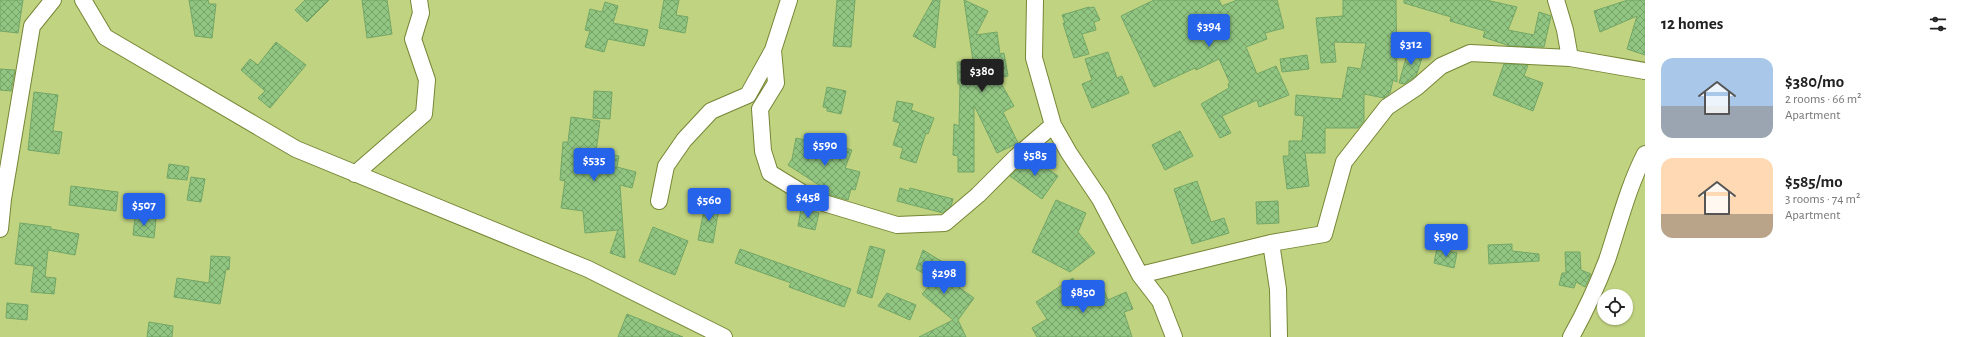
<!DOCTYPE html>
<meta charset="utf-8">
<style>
:root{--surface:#fff;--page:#f6f6f6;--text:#222;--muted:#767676;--accent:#2563eb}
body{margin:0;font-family:"Alegreya Sans",sans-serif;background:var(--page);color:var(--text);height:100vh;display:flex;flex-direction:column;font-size:15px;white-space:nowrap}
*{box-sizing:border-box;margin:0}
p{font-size:13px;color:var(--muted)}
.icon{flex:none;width:22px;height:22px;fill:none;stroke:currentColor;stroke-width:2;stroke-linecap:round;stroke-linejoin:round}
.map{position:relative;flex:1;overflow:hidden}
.sheet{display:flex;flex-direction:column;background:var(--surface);width:320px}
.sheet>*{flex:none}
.controls{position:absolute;left:1597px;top:289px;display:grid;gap:8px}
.controls a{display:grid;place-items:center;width:36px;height:36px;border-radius:50%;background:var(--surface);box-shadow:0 1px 3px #0004;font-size:20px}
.price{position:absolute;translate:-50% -34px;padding:0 9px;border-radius:4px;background:var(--accent);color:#fff;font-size:13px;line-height:26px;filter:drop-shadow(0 1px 2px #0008)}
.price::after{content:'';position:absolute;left:50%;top:24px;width:12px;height:9px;margin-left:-6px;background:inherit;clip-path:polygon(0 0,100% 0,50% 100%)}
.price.on{background:#222;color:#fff}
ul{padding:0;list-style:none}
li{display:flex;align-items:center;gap:12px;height:100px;padding:0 16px}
li span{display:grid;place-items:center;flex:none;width:112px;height:80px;border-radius:12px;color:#555}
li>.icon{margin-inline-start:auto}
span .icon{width:48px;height:48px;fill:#fffc;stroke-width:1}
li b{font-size:17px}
h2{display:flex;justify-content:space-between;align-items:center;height:48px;padding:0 16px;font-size:17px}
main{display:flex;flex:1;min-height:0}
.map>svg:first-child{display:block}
.building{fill:url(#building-cross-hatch);stroke:#74a766}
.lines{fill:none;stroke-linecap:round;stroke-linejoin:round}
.street-casing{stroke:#768636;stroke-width:18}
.street{stroke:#fff;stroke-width:16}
</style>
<main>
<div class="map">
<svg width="1645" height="337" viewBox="0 0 1645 337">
<defs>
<pattern id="building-cross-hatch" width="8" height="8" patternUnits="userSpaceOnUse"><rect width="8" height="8" fill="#90c582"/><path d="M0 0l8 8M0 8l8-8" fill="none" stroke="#76a169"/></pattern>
</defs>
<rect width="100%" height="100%" fill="#c0d381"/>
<path class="building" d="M 0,0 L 23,0 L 18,33 L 0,31 Z
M 189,0 L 208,0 L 209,4 L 216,4 L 212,38 L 195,36 Z
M 305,0 L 329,0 L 307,22 L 295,10 Z
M 362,0 L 387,0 L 392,34 L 367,38 Z
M 664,0 L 679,0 L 676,15 L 688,17 L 685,33 L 659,28 Z
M 837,0 L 855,0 L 851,47 L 833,46 Z
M 933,0 L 940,0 L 935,48 L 913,36 Z
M 964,0 L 988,11 L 976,35 L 997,32 L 1000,54 L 1004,53 L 1008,76 L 998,78 L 1014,106 L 1003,112 L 1018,143 L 997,153 L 974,105 L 974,172 L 958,172 L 958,156 L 953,155 L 954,124 L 959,126 L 960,84 L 958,84 L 957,62 L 973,61 Z
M 1154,0 L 1219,0 L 1222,6 L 1237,0 L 1277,0 L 1284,28 L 1265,33 L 1267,39 L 1246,47 L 1257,74 L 1276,66 L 1289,95 L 1259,107 L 1257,100 L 1222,116 L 1231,133 L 1220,138 L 1201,104 L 1229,88 L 1228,84 L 1230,83 L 1219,59 L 1196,70 L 1195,68 L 1154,87 L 1121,16 Z
M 1343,0 L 1396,0 L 1397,82 L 1393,80 L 1390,93 L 1384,98 L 1364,94 L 1364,121 L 1358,128 L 1325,128 L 1325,153 L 1305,153 L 1309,186 L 1287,189 L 1283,156 L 1289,156 L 1289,141 L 1302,141 L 1304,116 L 1295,115 L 1296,95 L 1342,99 L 1348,67 L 1361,69 L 1366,43 L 1334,42 L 1336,62 L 1321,63 L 1316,18 L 1343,16 Z
M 1404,0 L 1486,0 L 1517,7 L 1508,30 L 1534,35 L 1539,12 L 1551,16 L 1544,47 L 1510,46 L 1483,37 L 1485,31 L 1450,21 L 1451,17 L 1404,3 Z
M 1628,0 L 1645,0 L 1645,55 L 1627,49 L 1637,16 L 1600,32 L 1594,11 Z
M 605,2 L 618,6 L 613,23 L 648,30 L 644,46 L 608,39 L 604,52 L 585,47 L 590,31 L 585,30 L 590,9 L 602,12 Z
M 1089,7 L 1089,8 L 1094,7 L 1100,20 L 1094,22 L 1096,30 L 1082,34 L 1089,54 L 1074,58 L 1063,23 L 1065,23 L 1062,15 Z
M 276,42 L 306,65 L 270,108 L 258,98 L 265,91 L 241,70 L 250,59 L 258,65 Z
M 1408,51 L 1424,52 L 1416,76 L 1404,84 L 1399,83 Z
M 1108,52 L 1117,78 L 1122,76 L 1129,93 L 1092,108 L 1082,84 L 1092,80 L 1085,59 Z
M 1307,55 L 1309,69 L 1282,72 L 1280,59 Z
M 1504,64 L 1528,65 L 1524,76 L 1543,83 L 1533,111 L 1493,95 Z
M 0,69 L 15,70 L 11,91 L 0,90 Z
M 827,87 L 846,91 L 841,114 L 827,111 L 827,108 L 823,107 Z
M 594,91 L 612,92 L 610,119 L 593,118 Z
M 34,92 L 58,95 L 53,131 L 62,132 L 59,154 L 28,150 Z
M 897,101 L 913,104 L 911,110 L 934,118 L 928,134 L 926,133 L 916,163 L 900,158 L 903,148 L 893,145 L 900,123 L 893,121 Z
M 571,117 L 600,121 L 596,152 L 619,156 L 617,167 L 636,172 L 632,188 L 620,185 L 625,258 L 610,253 L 618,230 L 585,233 L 583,211 L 561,208 L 565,181 L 560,180 L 563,142 L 568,142 Z
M 1180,131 L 1193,156 L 1165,170 L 1152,145 Z
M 796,138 L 836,147 L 836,145 L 852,150 L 845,168 L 860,172 L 855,190 L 851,189 L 848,200 L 827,194 L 820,190 L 822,187 L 788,165 L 792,159 Z
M 1033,155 L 1043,166 L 1058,176 L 1042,199 L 1010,176 Z
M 169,164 L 189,167 L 187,180 L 167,178 Z
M 191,177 L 205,179 L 201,202 L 187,200 Z
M 1197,181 L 1211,222 L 1224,218 L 1229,233 L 1192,244 L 1174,189 Z
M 71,186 L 118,192 L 116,211 L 69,205 Z
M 900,188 L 909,191 L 910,188 L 953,199 L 951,206 L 943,213 L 897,201 Z
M 706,200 L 720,202 L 713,243 L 698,240 Z
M 1056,200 L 1086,213 L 1078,232 L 1095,253 L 1070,272 L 1032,252 Z
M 1278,201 L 1279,223 L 1257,224 L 1256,202 Z
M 801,209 L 819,213 L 815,230 L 798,226 Z
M 135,216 L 156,219 L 154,238 L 133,235 Z
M 20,223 L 51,227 L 51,229 L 79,234 L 75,255 L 48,250 L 45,277 L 56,278 L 54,294 L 31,292 L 34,266 L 15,264 Z
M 653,227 L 688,241 L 675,275 L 639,261 Z
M 1512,244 L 1512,251 L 1539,254 L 1539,261 L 1489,264 L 1488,245 Z
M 870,246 L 885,250 L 872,298 L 857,293 Z
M 1437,248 L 1457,253 L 1454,268 L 1434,263 Z
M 740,249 L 851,289 L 844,307 L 789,287 L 791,283 L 735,263 Z
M 923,250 L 959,272 L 953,283 L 974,298 L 958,320 L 966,337 L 919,337 L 953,320 L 922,294 L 935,280 L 916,269 Z
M 1565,252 L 1580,252 L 1581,270 L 1591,274 L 1585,287 L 1576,282 L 1574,288 L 1559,285 L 1562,273 L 1566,273 Z
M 211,256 L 230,257 L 229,270 L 226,269 L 220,304 L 174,297 L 177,278 L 209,283 Z
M 1073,278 L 1082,298 L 1104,290 L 1108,300 L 1126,292 L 1133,309 L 1124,312 L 1132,337 L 1037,337 L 1032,328 L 1047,319 L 1036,302 Z
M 887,293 L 916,305 L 910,320 L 878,306 Z
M 7,303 L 28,305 L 27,320 L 6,318 Z
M 627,314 L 683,337 L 618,337 Z
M 149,322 L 173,326 L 172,337 L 147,337 Z"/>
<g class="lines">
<g class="street-casing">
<path id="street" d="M 83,0 L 105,37 L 296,149 L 588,269 L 724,337
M 1035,0 L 1034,58 L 1053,125 L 1069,153 L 1100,199 L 1140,275 L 1160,301 L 1174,337
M 1556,0 L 1565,30 L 1570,58
M 773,50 L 776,83 L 760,109 L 763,151 L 770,173 L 814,200 L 897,225 L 945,223 L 978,195 L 1016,157 L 1053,125
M 355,174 L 424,114 L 427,80 L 413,39 L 421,13 L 419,0
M 659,201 L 666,166 L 684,140 L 711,111 L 748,95 L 773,50 L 789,0
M 0,229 L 3,199 L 32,26 L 53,0
M 1271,243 L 1278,289 L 1279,337
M 1140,275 L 1271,243 L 1324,234 L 1344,162 L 1387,107 L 1417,87 L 1441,66 L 1470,53 L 1570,58 L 1645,71
M 1571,337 C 1585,312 1597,286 1607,260 C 1619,224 1628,187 1645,154"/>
</g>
<use href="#street" class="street"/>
</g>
</svg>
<div class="controls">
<a><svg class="icon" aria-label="locate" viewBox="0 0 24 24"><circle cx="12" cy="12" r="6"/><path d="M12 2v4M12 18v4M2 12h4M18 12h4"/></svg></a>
</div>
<b class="price" style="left:1209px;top:48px">$394</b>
<b class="price" style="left:1411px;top:66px">$312</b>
<b class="price on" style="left:982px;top:93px">$380</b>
<b class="price" style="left:825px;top:167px">$590</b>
<b class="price" style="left:1035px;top:177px">$585</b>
<b class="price" style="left:594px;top:182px">$535</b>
<b class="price" style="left:808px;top:219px">$458</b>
<b class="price" style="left:709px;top:222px">$560</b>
<b class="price" style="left:144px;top:227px">$507</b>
<b class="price" style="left:1446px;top:258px">$590</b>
<b class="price" style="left:944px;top:295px">$298</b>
<b class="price" style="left:1083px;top:314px">$850</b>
</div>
<section class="sheet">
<h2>12 homes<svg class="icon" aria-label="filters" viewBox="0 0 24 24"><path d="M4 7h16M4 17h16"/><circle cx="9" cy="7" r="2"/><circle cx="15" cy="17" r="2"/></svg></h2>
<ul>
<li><span style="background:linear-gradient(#a9c7e8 60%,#9aa5b1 0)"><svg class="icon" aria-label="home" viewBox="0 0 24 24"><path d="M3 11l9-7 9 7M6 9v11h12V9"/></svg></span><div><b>$380/mo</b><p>2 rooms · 66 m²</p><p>Apartment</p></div></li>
<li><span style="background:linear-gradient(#ffd9b3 70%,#b9a48a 0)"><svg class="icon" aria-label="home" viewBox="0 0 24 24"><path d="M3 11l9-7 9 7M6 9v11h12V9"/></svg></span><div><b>$585/mo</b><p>3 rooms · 74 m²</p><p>Apartment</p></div></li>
</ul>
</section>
</main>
